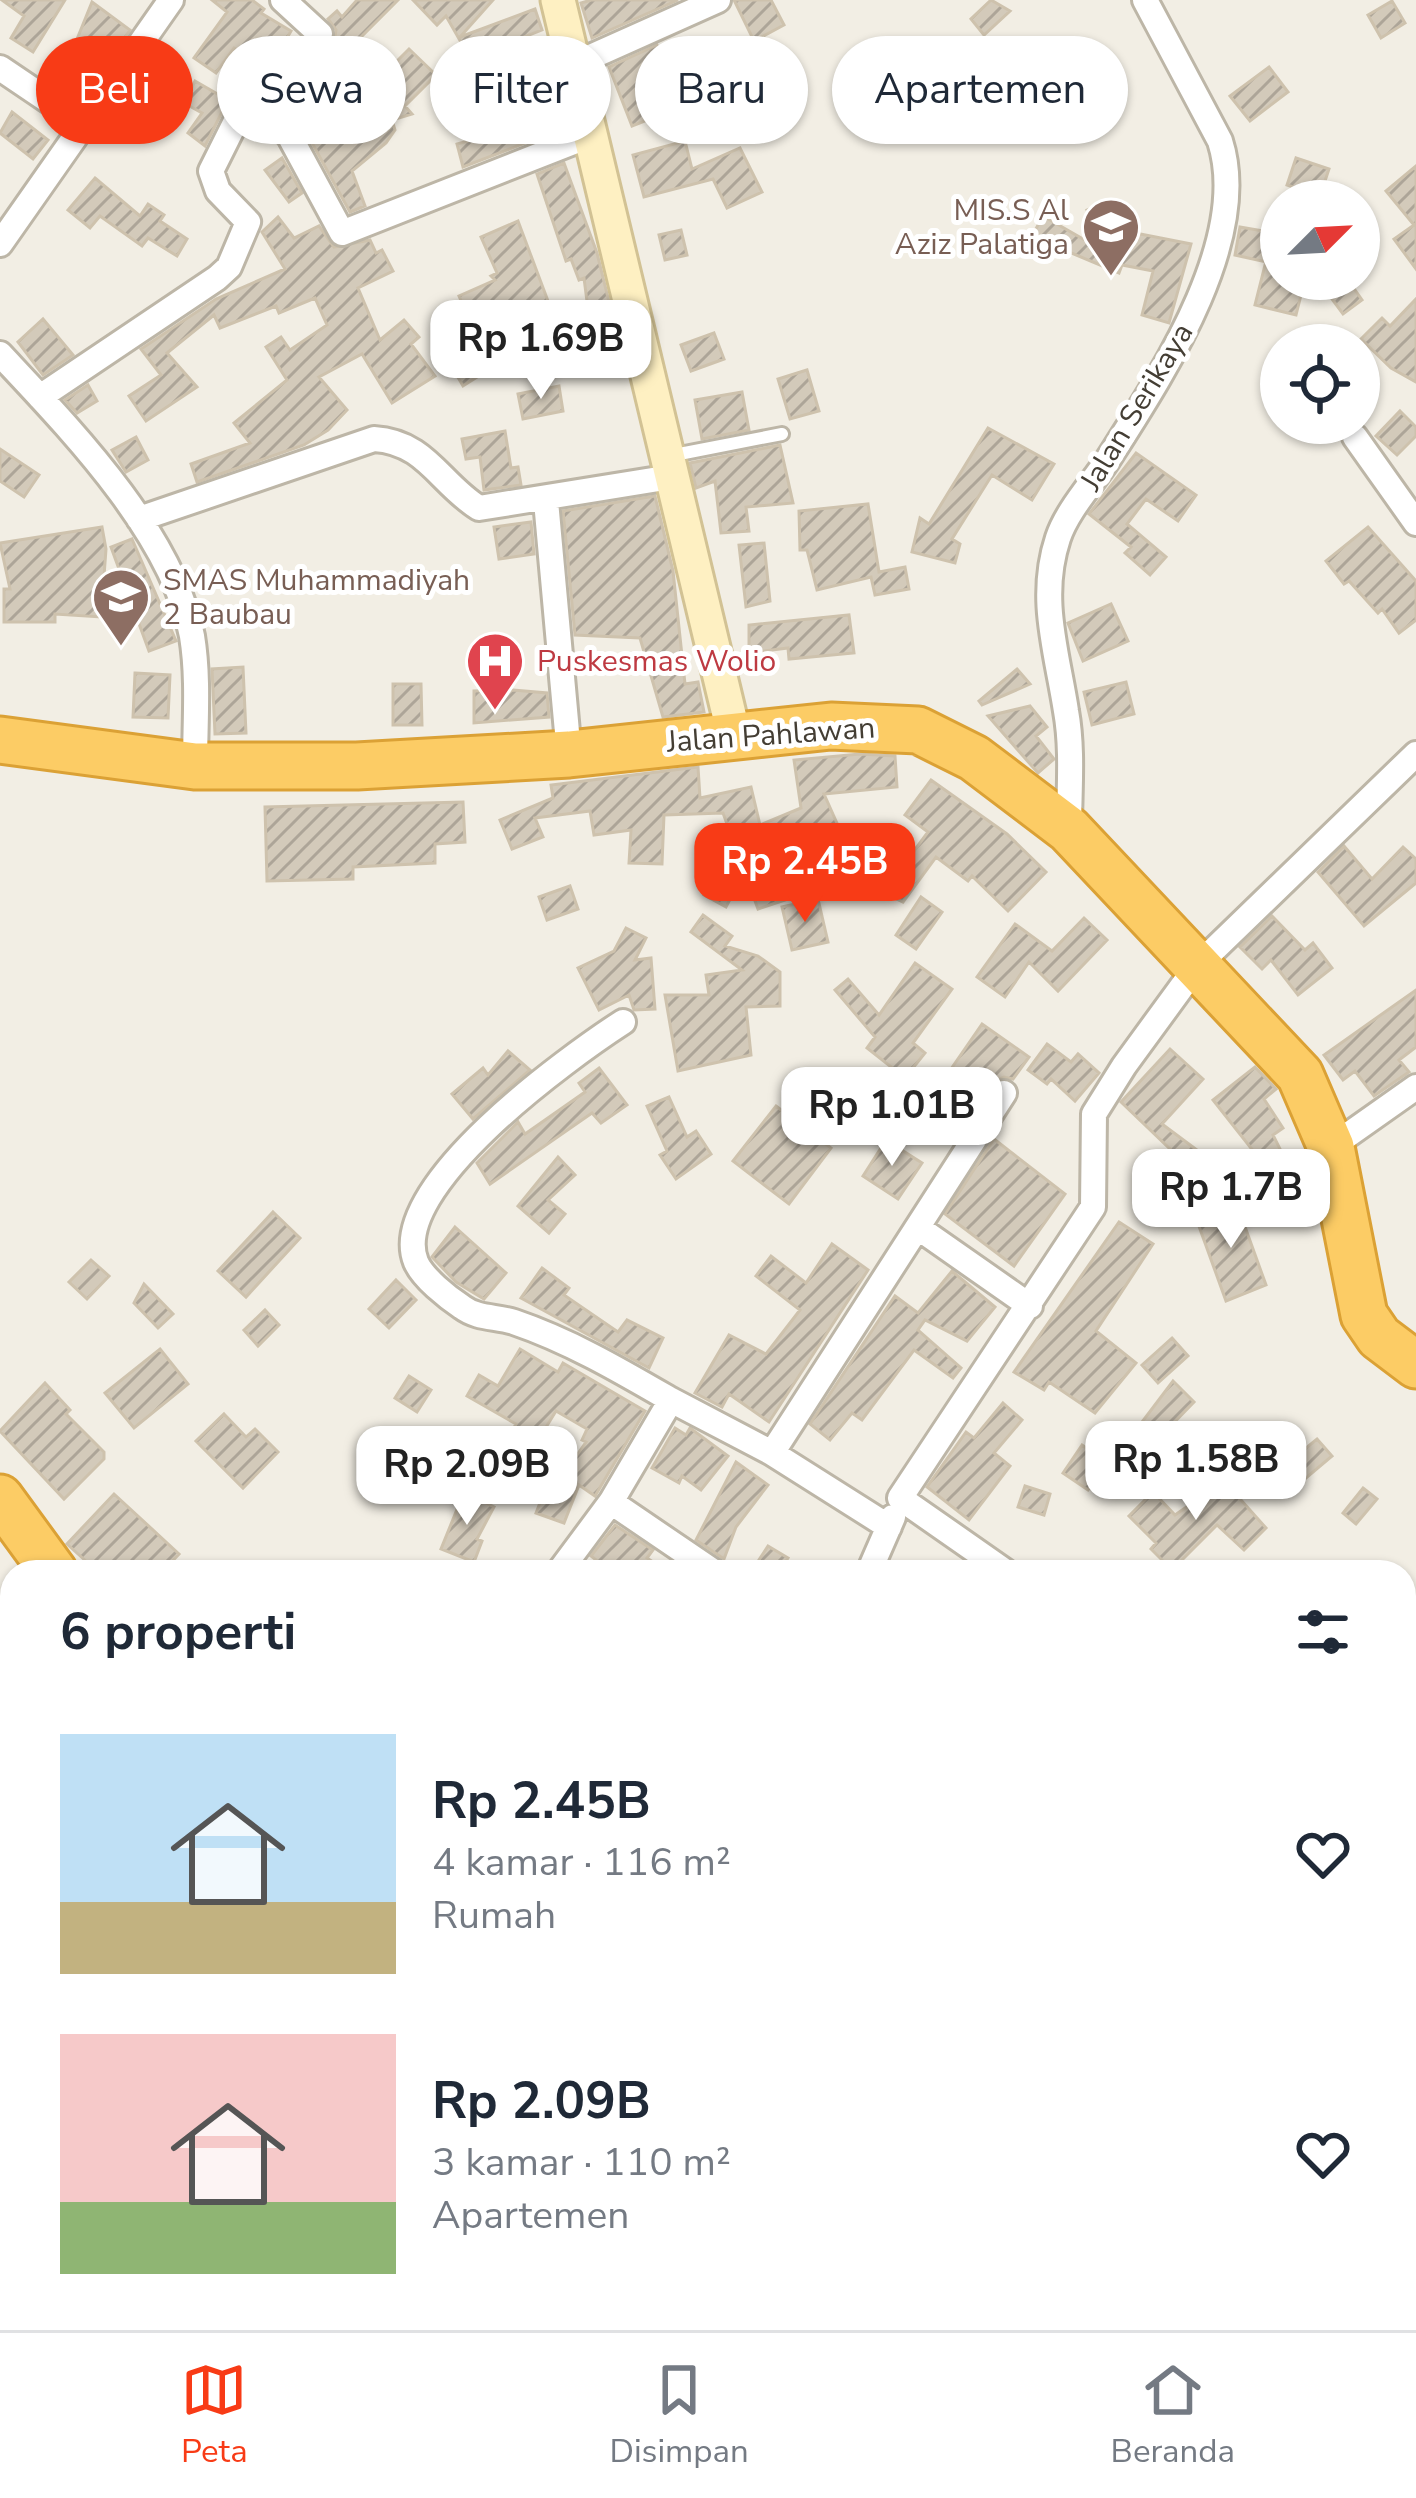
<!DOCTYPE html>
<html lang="id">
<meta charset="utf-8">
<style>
:root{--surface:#fff;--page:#f2f2f3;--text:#1f2937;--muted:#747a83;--line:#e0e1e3;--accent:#f83b16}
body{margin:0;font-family:"Nunito Sans",sans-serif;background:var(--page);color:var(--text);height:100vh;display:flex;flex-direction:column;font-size:45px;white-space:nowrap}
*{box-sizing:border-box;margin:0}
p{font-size:39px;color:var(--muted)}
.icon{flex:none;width:66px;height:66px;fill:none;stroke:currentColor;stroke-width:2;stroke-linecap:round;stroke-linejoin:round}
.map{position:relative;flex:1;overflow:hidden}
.panel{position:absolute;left:0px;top:1560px;width:1416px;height:771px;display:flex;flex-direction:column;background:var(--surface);border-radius:36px 36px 0 0;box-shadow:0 3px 9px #0004}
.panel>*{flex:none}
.top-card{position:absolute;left:36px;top:36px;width:1344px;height:108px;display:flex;gap:24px}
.needle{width:78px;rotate:66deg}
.buttons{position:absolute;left:1260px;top:180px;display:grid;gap:24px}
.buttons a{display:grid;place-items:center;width:120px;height:120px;border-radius:50%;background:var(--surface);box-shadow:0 3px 9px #0004;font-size:60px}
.price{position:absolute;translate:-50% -102px;padding:0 27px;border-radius:24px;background:#fff;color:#222;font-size:39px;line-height:78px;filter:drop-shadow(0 3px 6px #0008)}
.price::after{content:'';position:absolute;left:50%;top:72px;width:36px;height:27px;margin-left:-18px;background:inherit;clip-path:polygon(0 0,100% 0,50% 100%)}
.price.active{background:var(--accent);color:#fff}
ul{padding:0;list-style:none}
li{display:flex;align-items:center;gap:36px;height:300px;padding:0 60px}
li span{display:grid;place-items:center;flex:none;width:336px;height:240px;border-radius:0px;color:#555}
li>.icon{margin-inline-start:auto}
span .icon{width:144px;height:144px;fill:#fffc;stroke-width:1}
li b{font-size:51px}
h2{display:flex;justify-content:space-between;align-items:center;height:144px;padding:0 60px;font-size:51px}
.chip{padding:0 42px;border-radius:54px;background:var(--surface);box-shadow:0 3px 9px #0004;font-size:42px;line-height:108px}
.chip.active{background:var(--accent);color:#fff}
.menu{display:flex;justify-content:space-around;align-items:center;height:168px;border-top:3px solid var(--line);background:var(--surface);font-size:33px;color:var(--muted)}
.menu a{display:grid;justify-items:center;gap:6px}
.menu .active{color:var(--accent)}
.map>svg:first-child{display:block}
.building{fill:url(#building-hatch);stroke:#cec2ad;stroke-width:3}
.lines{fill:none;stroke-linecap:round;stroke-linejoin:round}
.lane-casing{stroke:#bdb6a7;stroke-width:18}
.street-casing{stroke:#bdb6a7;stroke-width:30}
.secondary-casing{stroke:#d2c294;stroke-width:39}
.highway-casing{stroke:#dba135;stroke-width:51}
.lane{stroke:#fff;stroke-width:12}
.street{stroke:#fff;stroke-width:24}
.secondary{stroke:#fef0c2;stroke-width:33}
.highway{stroke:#fccc65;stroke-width:45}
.labels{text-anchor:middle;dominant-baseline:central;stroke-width:10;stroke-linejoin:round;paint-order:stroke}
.education-label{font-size:30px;fill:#785e54;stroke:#fff;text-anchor:end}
.street-label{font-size:30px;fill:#443e34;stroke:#fff}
.health-label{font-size:30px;fill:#be3a42;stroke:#fff;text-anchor:start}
</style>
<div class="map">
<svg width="1416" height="2330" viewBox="0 0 1416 2330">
<defs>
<pattern id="building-hatch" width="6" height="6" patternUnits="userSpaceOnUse" patternTransform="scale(3)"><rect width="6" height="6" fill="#d3caba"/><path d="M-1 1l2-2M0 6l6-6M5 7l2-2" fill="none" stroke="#ada598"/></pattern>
</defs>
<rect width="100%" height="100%" fill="#f2eee4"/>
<path class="building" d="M 2,0 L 65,0 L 33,52 L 11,38 L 24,16 Z
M 212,0 L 252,0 L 264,9 L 261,13 L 291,31 L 269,69 L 234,48 L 216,73 L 194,58 L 227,12 Z
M 357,0 L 398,0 L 344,54 L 334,43 L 336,30 L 328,19 L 337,11 L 342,17 Z
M 413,0 L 493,0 L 460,37 L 535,9 L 542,30 L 504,45 L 514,79 L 459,99 L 450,79 L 471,69 L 462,54 L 466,51 L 446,16 L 437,25 Z
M 591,0 L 678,0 L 592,38 L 581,3 Z
M 734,0 L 771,0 L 784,25 L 754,41 Z
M 991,0 L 1010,11 L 984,35 L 971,19 Z
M 1392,1 L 1405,23 L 1381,38 L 1368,15 Z
M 92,2 L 130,30 L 110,58 L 100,50 L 91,74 L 67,64 Z
M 698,42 L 706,62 L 667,78 L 678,108 L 632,126 L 609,67 L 657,45 L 662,57 Z
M 409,49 L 436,75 L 405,106 L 412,114 L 392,120 L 395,130 L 386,143 L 352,171 L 365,206 L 350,212 L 311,141 L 352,103 L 348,98 L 369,81 L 372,86 Z
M 1269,67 L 1288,92 L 1250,121 L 1230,96 Z
M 141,72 L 169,86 L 159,107 L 128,91 Z
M 195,81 L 228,100 L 205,146 L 188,133 L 202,113 L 184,103 Z
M 555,105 L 561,129 L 463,167 L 457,144 L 513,128 L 510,117 Z
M 12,112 L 48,140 L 33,159 L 0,133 Z
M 685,141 L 692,169 L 740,148 L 762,192 L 727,208 L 713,179 L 644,197 L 633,155 Z
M 282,158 L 302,193 L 289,202 L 265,170 Z
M 1296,158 L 1329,169 L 1320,196 L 1287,185 Z
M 564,163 L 597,253 L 610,306 L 588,309 L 584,278 L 579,280 L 571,259 L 566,261 L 537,174 Z
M 1416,166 L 1416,269 L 1394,239 L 1414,225 L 1386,191 Z
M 95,178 L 140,216 L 148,204 L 164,215 L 160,221 L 187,239 L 177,256 L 148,238 L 142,246 L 100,216 L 90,228 L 68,210 Z
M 1112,200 L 1125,231 L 1191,244 L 1169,323 L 1142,315 L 1153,271 L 1122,265 L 1119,273 L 1069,252 L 1067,256 L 1032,236 L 1043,216 L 1104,251 L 1087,210 Z
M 278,217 L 294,238 L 319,226 L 334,247 L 370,240 L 376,253 L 382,250 L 393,271 L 358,288 L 380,340 L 404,320 L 419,337 L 411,344 L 435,376 L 392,403 L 362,354 L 319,377 L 347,410 L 328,430 L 304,445 L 197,482 L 191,464 L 250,443 L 234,423 L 287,380 L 266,347 L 281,337 L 290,350 L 327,325 L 315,298 L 279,313 L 276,306 L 220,328 L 214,315 L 167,353 L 197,387 L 146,421 L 129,396 L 161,375 L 141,349 L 216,299 L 285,269 L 262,232 Z
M 518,221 L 554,317 L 518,330 L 508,304 L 470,321 L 459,296 L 495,280 L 491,276 L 497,273 L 481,237 Z
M 1240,227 L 1280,234 L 1275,264 L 1235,255 Z
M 681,230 L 687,255 L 665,260 L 659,235 Z
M 1266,261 L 1281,265 L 1281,279 L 1305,279 L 1296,315 L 1255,305 Z
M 1348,280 L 1362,300 L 1343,314 L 1329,295 Z
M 1416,299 L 1416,382 L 1391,368 L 1361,339 L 1382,318 L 1390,326 Z
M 43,319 L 73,355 L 43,375 L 18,342 Z
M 714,333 L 724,359 L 691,371 L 681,345 Z
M 473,354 L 485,372 L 463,386 L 452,367 Z
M 807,370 L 819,411 L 790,419 L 778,379 Z
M 88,385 L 97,401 L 77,413 L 65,400 Z
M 559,386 L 563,411 L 523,419 L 518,394 Z
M 742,392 L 749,430 L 702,439 L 695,400 Z
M 1400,411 L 1416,427 L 1416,436 L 1397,455 L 1376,436 Z
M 988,428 L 1054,464 L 1032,500 L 992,475 L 952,539 L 960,544 L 955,563 L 912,552 L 920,518 L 929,524 Z
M 505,431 L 511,468 L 518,467 L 521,485 L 484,490 L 480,457 L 466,459 L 462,439 Z
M 136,437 L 148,460 L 126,472 L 112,450 Z
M 780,445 L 793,503 L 746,507 L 749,531 L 721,533 L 715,481 L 696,488 L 690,463 Z
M 0,449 L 39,475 L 24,497 L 0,481 Z
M 1136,453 L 1196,495 L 1178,521 L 1146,499 L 1127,524 L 1166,557 L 1150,575 L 1125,553 L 1131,547 L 1089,514 Z
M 655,496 L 673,571 L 685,684 L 698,682 L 704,712 L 663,717 L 640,638 L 575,635 L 563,511 Z
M 868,504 L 879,572 L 905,567 L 909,589 L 875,595 L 871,577 L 817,590 L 807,550 L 800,550 L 799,511 Z
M 531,522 L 534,554 L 499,559 L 494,527 Z
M 102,527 L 106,549 L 101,617 L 55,614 L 55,622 L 4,622 L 4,589 L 10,589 L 0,543 Z
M 1368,527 L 1416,581 L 1416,620 L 1399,633 L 1382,609 L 1378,613 L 1349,581 L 1344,584 L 1326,561 Z
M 132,539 L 176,641 L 149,651 L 111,547 Z
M 764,543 L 770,601 L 746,607 L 739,545 Z
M 1111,604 L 1128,641 L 1083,661 L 1068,623 Z
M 849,615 L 854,653 L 789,659 L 788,648 L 749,653 L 749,625 Z
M 243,667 L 246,733 L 215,734 L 212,669 Z
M 1017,669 L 1030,684 L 982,705 L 979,701 Z
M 135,673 L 170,675 L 168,718 L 133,717 Z
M 1126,682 L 1134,714 L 1092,725 L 1084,692 Z
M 393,684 L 421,684 L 422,725 L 393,725 Z
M 513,690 L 547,693 L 549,717 L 474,723 L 474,691 Z
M 1030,706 L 1047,727 L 1036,736 L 1054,759 L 1038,773 L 988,716 Z
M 860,754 L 895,756 L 897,787 L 824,794 L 852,857 L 825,869 L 812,840 L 770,856 L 785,900 L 758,909 L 723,813 L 664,815 L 662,864 L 629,863 L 631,830 L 594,835 L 590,811 L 535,818 L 543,837 L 512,849 L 500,820 L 553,798 L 551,785 L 698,767 L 700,798 L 751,787 L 760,825 L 801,808 L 794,760 Z
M 931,780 L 1007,834 L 1046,872 L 1008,911 L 972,876 L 968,881 L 936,857 L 903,902 L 868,885 L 878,865 L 897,874 L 928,832 L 905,815 Z
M 463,802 L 465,842 L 435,844 L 435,863 L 353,867 L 353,879 L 267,881 L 265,807 Z
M 1344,846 L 1372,879 L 1403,847 L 1416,859 L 1416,883 L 1364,926 L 1318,872 Z
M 714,876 L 736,888 L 726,907 L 704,895 Z
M 570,886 L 578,909 L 547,920 L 539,897 Z
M 921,897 L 942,912 L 916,949 L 896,935 Z
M 818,899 L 828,942 L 792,950 L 782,907 Z
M 703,915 L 732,936 L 725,946 L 758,956 L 780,972 L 780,1006 L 746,1007 L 751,1055 L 678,1071 L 665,995 L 709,995 L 706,975 L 742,970 L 691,932 Z
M 1272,916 L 1305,950 L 1313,943 L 1332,968 L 1298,995 L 1271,960 L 1262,969 L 1240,947 Z
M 1084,918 L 1107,940 L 1058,991 L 1029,962 L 1005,997 L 977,977 L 1015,924 L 1052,951 Z
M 626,928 L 646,938 L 635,960 L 651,958 L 655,1009 L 634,1010 L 629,995 L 599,1010 L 578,968 L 614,951 Z
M 915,963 L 952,989 L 913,1043 L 925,1053 L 905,1078 L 867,1048 L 875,1037 L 835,990 L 848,979 L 879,1015 Z
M 1416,990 L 1416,1047 L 1399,1060 L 1409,1072 L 1374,1096 L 1355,1071 L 1343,1080 L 1324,1055 Z
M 982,1024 L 1029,1057 L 1013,1079 L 1004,1077 L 991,1083 L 972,1112 L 938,1088 Z
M 1047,1044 L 1071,1062 L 1078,1054 L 1099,1073 L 1075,1101 L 1051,1079 L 1047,1084 L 1028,1070 Z
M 1170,1049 L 1203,1079 L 1162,1124 L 1197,1150 L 1174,1181 L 1158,1169 L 1171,1150 L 1121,1102 Z
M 508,1051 L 530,1070 L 473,1119 L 452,1094 L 483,1068 L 488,1075 Z
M 1255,1067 L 1276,1089 L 1264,1099 L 1283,1128 L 1273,1135 L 1295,1179 L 1254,1201 L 1240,1173 L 1262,1162 L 1213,1100 Z
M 599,1068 L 627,1105 L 601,1123 L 592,1113 L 490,1184 L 477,1163 L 518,1122 L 525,1134 L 585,1092 L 579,1083 Z
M 669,1097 L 687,1137 L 696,1131 L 711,1154 L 676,1179 L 660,1155 L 667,1151 L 647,1106 Z
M 776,1106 L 831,1148 L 789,1204 L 733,1161 Z
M 994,1139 L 1065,1194 L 1014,1266 L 945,1214 Z
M 886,1140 L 922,1163 L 898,1199 L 863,1176 Z
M 558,1157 L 575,1175 L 548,1200 L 565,1214 L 549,1233 L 518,1206 Z
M 1235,1199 L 1266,1285 L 1226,1301 L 1196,1218 Z
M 273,1212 L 300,1238 L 246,1297 L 218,1271 Z
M 1119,1222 L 1153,1244 L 1096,1331 L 1136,1363 L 1095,1413 L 1049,1382 L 1044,1390 L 1014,1372 Z
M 455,1227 L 506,1273 L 484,1299 L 456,1282 L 432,1257 Z
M 832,1244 L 868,1270 L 769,1422 L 729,1394 L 722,1407 L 695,1393 L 729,1335 L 766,1354 L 800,1310 L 756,1276 L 771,1256 L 806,1283 Z
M 91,1260 L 109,1276 L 87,1299 L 69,1282 Z
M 542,1268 L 569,1288 L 564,1295 L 618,1332 L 627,1320 L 663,1338 L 649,1368 L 521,1298 Z
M 952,1271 L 995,1307 L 967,1341 L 925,1320 L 918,1330 L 961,1368 L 953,1378 L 914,1350 L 862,1420 L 852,1413 L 830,1440 L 810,1424 L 895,1296 L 918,1313 Z
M 396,1280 L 416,1300 L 389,1328 L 369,1309 Z
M 144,1284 L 173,1314 L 158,1328 L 134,1303 Z
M 265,1310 L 279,1325 L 258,1346 L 244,1330 Z
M 1172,1338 L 1188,1356 L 1158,1383 L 1142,1365 Z
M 160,1349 L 188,1384 L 134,1428 L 105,1393 Z
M 520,1349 L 558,1372 L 563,1363 L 645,1411 L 595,1496 L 579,1485 L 564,1523 L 536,1513 L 548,1482 L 556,1485 L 586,1442 L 582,1440 L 587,1429 L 556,1411 L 532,1450 L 509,1436 L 516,1424 L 467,1396 L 479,1375 L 498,1386 Z
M 409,1376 L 431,1390 L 417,1412 L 395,1398 Z
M 1173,1381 L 1194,1402 L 1160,1437 L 1142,1422 Z
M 45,1383 L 70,1410 L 66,1414 L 104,1452 L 104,1459 L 64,1499 L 0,1431 Z
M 1003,1403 L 1022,1420 L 994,1453 L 1010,1466 L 969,1520 L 927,1487 L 966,1432 L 974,1438 Z
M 224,1414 L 246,1437 L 255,1429 L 278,1452 L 243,1488 L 196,1441 Z
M 675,1428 L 686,1435 L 690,1428 L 728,1456 L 701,1490 L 682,1476 L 679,1483 L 652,1468 Z
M 1244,1433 L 1258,1451 L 1229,1474 L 1215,1456 Z
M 1171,1439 L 1187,1457 L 1171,1471 L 1155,1453 Z
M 1317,1439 L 1332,1456 L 1299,1484 L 1284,1466 Z
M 1082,1445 L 1107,1462 L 1088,1490 L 1063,1473 Z
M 736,1462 L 768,1485 L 736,1527 L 724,1559 L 696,1540 Z
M 1224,1481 L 1266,1528 L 1244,1550 L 1217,1525 L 1172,1570 L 1151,1549 L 1156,1543 L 1129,1516 L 1153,1492 L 1175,1515 Z
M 1025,1486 L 1050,1494 L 1044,1515 L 1018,1507 Z
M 1363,1488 L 1377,1499 L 1356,1524 L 1343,1513 Z
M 464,1492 L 494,1507 L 477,1539 L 482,1541 L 474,1562 L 441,1549 Z
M 114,1494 L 179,1554 L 162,1572 L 98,1572 L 67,1544 Z
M 615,1525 L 653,1550 L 647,1558 L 668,1572 L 611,1572 L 591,1556 Z
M 768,1546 L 788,1558 L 779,1572 L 751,1572 Z"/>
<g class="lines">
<g class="lane-casing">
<path id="lane" d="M 669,456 L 782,434"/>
</g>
<g class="street-casing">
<path id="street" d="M 283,0 L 320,34
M 575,64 L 718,0
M 0,68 L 83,124
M 0,244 L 171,0
M 0,354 C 70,429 172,533 192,636 C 199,679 195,723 195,766
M 40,397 L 217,278 L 229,267 L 248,222 L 218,191 L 211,171 L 243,107 L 250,104 L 289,135 L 342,233 L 591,135
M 1355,437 L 1416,523
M 546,501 L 569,754
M 139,519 L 374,439 C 426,442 440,484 479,508 L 671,477
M 1069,830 C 1069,791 1073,750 1066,711 C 1057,652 1038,598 1058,538 C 1067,511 1091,485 1107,461 C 1159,379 1252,241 1220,141 L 1145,0
M 623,1022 C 569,1057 386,1188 416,1262 C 423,1278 447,1297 462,1307 C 478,1319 496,1316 514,1322 C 570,1341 621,1371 671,1400
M 1331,1147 L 1416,1087
M 920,1229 L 1030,1306
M 772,1453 L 1004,1093
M 611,1502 L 714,1572
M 559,1572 L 611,1502 L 671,1400 L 772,1453 L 889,1527
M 869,1572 L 893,1517
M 1006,1572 L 900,1498 L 1093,1207 L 1094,1114 L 1124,1066 L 1197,966 L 1416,754
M 1404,1779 L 1416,1777
M 0,1958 L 12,1972
M 1404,2004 L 1416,1997
M 646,2319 L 651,2330
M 1134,2319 L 1140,2330
M 289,2330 L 297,2319
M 843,2330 L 850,2319"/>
</g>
<g class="secondary-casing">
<path id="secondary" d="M 558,0 L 734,735"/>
</g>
<g class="highway-casing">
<path id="highway" d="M 0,740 L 195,766 L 357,766 L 569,754 L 831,726 L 918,730 L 974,758 L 1069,830 L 1300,1075 L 1331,1147 L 1364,1315 L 1379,1337 L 1416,1365
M 0,1498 L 54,1572
M 0,1907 L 12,1898"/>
</g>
<use href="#lane" class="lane"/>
<use href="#street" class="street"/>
<use href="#secondary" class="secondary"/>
<use href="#highway" class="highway"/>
</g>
<defs>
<g id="school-pin" transform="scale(3)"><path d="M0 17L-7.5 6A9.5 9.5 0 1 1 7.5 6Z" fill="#8d6e63" stroke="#fff"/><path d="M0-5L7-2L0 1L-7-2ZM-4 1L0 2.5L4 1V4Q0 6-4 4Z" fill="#fff"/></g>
<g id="hospital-pin" transform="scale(3)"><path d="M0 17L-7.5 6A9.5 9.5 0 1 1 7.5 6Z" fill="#e0444e" stroke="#fff"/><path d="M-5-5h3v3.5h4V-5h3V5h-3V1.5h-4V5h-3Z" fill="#fff"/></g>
</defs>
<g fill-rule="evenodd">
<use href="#school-pin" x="1111" y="227"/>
<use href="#school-pin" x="121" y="597"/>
<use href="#hospital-pin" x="495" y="661"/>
</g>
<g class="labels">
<g class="education-label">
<text x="1069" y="210">MIS.S Al<tspan x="1069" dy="34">Aziz Palatiga</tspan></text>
<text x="163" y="580" text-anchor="start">SMAS Muhammadiyah<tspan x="163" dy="34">2 Baubau</tspan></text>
</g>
<g class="street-label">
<text transform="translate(1137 407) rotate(-59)">Jalan Serikaya</text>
<text transform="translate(771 735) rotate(-4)">Jalan Pahlawan</text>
</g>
<g class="health-label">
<text x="537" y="661">Puskesmas Wolio</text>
</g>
</g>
</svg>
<div class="buttons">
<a><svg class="needle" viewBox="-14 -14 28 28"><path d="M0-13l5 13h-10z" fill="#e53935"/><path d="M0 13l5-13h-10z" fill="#747a83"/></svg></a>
<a><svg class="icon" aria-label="locate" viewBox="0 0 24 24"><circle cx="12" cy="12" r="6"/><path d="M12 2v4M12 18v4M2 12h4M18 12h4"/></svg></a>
</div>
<b class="price" style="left:541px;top:402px">Rp 1.69B</b>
<b class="price active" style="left:805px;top:925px">Rp 2.45B</b>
<b class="price" style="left:892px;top:1169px">Rp 1.01B</b>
<b class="price" style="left:1231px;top:1251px">Rp 1.7B</b>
<b class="price" style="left:1196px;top:1523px">Rp 1.58B</b>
<b class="price" style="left:467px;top:1528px">Rp 2.09B</b>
<div class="top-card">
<a class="chip active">Beli</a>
<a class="chip">Sewa</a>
<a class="chip">Filter</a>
<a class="chip">Baru</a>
<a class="chip">Apartemen</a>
</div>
<section class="panel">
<h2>6 properti<svg class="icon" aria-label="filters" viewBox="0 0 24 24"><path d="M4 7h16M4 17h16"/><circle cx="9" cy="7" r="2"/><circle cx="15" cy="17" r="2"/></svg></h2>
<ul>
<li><span style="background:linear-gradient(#bfe0f5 70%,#c2b280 0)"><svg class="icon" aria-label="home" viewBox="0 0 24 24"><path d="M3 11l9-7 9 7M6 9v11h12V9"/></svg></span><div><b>Rp 2.45B</b><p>4 kamar · 116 m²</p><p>Rumah</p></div><svg class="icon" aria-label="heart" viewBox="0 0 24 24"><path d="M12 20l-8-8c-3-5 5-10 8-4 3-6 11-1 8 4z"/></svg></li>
<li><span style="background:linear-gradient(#f6c9c9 70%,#8fb573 0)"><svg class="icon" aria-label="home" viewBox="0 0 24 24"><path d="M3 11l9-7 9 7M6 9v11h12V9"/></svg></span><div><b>Rp 2.09B</b><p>3 kamar · 110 m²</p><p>Apartemen</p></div><svg class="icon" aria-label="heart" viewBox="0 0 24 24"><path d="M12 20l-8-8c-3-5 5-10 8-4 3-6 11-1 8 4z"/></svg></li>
</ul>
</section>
</div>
<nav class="menu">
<a class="active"><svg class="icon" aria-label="map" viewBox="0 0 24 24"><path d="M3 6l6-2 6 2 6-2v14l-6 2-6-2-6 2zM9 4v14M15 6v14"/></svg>Peta</a>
<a><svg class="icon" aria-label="saved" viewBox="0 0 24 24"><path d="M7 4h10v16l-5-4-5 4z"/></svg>Disimpan</a>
<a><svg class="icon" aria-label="home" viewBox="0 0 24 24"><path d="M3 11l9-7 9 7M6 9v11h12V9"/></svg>Beranda</a>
</nav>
